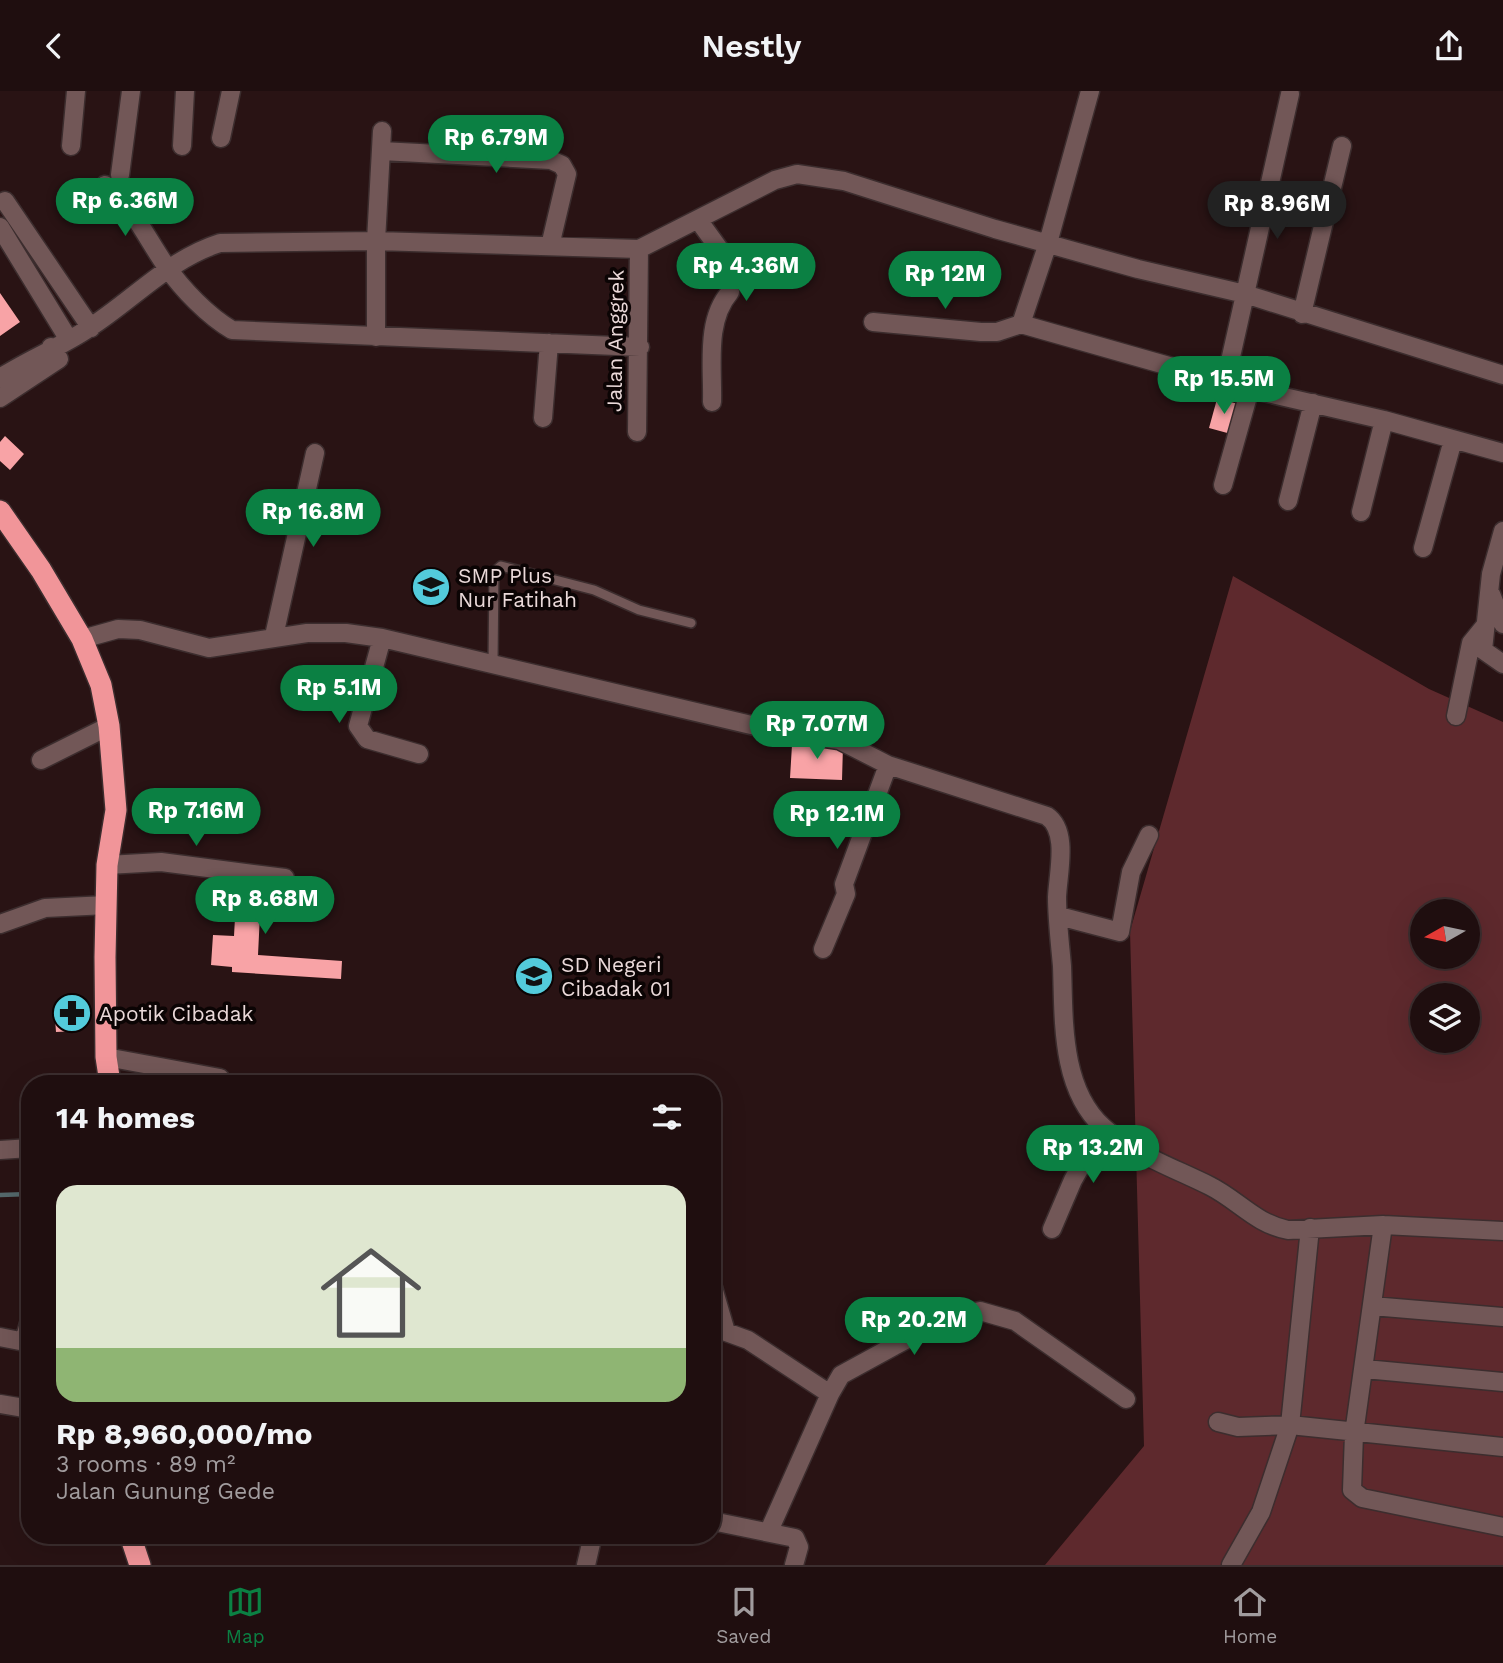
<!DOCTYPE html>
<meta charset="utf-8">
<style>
:root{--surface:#1f0e0f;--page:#2c1c1d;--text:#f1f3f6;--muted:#a19c9e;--line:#3c2e2f;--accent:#0b8043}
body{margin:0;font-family:"Work Sans",sans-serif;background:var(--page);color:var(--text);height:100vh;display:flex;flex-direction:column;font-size:26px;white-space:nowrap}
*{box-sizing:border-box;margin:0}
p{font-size:23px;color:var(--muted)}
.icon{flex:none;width:38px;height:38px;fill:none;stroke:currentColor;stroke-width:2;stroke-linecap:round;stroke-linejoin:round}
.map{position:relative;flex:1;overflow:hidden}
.drawer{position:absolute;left:21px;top:984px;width:700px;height:469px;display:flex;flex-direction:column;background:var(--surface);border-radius:28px;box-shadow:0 7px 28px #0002,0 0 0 2px var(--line)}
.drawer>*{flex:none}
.needle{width:46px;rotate:261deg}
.controls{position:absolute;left:1410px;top:808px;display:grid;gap:14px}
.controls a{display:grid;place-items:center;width:70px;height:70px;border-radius:50%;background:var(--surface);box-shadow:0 7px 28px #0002,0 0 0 2px var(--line);font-size:35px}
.price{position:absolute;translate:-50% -60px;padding:0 16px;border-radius:24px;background:var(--accent);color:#fff;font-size:23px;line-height:46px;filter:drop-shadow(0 2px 4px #0008)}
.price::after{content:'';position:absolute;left:50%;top:42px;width:21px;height:16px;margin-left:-10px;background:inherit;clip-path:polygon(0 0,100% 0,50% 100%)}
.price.active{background:#222;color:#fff}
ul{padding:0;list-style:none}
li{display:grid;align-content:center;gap:14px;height:371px;padding:0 35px}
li+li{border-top:2px solid var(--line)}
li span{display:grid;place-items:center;height:217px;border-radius:21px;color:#555}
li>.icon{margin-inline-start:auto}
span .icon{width:126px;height:126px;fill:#fffc;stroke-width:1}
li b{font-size:30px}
h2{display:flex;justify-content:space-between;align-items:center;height:84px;padding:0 35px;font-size:30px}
header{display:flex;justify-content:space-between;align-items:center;height:91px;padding:0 35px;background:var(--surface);font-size:32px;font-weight:600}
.dock{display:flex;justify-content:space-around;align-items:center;height:98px;border-top:2px solid var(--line);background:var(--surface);font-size:19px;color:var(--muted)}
.dock a{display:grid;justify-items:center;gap:4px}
.dock .active{color:var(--accent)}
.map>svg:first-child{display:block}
.green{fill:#5e292d;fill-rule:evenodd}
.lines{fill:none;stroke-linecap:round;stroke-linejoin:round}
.stream{stroke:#54686b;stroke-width:4.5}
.building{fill:#f8a3a6}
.lane-casing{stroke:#3c2d2e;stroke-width:12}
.street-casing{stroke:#3c2d2e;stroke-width:21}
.highway-casing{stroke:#3c2d2e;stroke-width:24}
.lane{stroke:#725757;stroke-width:9}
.street{stroke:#725757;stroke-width:18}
.highway{stroke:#f19599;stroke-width:21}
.labels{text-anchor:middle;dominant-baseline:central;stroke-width:7;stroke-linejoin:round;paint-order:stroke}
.street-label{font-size:21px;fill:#ead9d9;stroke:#0b0404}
.poi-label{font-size:21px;fill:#ead9d9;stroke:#0b0404;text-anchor:start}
</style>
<header><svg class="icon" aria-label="back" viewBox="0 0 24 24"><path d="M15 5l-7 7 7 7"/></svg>Nestly<svg class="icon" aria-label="share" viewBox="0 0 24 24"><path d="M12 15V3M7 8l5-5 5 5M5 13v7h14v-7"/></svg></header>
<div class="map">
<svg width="1503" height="1474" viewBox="0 0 1503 1474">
<rect width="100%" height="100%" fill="#291314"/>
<path class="green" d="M 1233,485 L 1429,598 L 1503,631 L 1503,1474 L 1045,1474 L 1144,1355 L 1130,840 ZM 1423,821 L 1468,821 L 1468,866 L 1423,866 ZM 1423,905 L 1468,905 L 1468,950 L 1423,950 Z"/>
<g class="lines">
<path class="stream" d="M 0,1104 L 30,1103
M 337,1444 L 366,1449"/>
</g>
<path class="building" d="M 0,202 L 20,231 L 0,245 Z
M 1217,308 L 1239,313 L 1231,343 L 1209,337 Z
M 5,345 L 24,363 L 10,379 L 0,370 L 0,351 Z
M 803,649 L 843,655 L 842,689 L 790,687 L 792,654 L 802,654 Z
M 237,790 L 300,797 L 298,825 L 260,823 L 258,864 L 342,870 L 341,888 L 232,881 L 232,876 L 211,874 L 213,844 L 234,845 Z
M 76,912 L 77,921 L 88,920 L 89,931 L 78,932 L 78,940 L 56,941 L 54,914 Z"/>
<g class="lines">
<g class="lane-casing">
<path id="lane" d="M 493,571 L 494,481 L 501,475 L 594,499 L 639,519 L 691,532"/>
</g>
<g class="street-casing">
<path id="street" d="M 1090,0 L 1048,152 L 1021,233 L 1250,298 L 1384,329 L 1503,362
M 221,47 L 231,0
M 71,55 L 76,0
M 182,55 L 185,0
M 381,60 L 551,69 L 562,74 L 567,83 L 550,155
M 120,84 L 131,0
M 105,94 C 133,115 147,148 166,175 C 182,198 208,225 232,239 L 640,256
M 5,110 L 91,237
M 699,130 L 725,166 L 730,201 C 705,230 713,275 712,311
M 0,136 L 69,249
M 1302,223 L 1342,55
M 873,231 L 981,241 L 997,241 L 1021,233
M 376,246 L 376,150 L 382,40
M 0,287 C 29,268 61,256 89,237 C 133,209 169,168 220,152 L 376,150 L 639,158 L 775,89 L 797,83 L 844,90 L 995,138 L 1138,178 L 1245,203 L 1503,284
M 1226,288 L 1290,3
M 0,307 L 59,268 L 51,256
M 543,327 L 549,252
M 637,341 L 639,158
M 1223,394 L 1250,298
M 1288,410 L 1313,312
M 1361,421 L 1384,329
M 1503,440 L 1491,483 L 1483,559 L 1503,573
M 1423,457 L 1453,349
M 1491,503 L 1503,533
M 274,545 L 315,362
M 382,547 L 358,635 L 367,648 L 419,663
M 82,548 L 118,538 L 140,539 L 209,557 L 307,542 L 346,542 L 382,547 L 772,639 L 839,649 L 888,674 L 1047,725 C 1069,740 1058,782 1057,806 C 1057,828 1060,852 1062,875 C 1064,927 1060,997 1103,1036 C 1133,1063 1174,1077 1210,1095 C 1238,1109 1256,1133 1288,1139 L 1383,1134 L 1503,1140
M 1456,625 L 1471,552 L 1484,536
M 41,669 L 109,635
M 107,774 L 161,771 L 285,787
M 1059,825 L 1120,841 L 1131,781 L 1149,744
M 0,833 L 45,817 L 107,814
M 823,858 L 846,803 L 844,793 L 888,674
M 106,966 L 220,987
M 0,1059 L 30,1057
M 1383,1134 L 1354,1343 L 1352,1399 L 1362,1407 L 1503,1436
M 1052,1138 L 1073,1089 L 1103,1036
M 712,1193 L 726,1241 L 748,1249 L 830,1303
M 1372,1215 L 1503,1226
M 0,1246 L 30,1252
M 24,1250 L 30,1229
M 1365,1278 L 1503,1291
M 0,1313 L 30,1318
M 1218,1331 L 1238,1336 L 1290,1334 L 1503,1356
M 712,1430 L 795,1447 L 799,1456 L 794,1474
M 769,1440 L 830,1303 L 841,1284 L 894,1255 L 950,1226 L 980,1220 L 1015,1230 L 1126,1308
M 586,1474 L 593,1444
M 1231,1474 L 1261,1421 L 1290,1334 L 1310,1137"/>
</g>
<g class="highway-casing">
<path id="highway" d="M 0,420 L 41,479 L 82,548 L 101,594 L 109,635 L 116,719 L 107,774 L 105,866 L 106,966 L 110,992
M 130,1444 L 140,1474"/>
</g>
<use href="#lane" class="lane"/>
<use href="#street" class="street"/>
<use href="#highway" class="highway"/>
</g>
<defs>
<g id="school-disc" transform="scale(2.0125)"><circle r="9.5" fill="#53cbdb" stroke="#0b0404"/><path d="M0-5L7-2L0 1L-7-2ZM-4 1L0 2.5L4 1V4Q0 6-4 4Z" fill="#111"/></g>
<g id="pharmacy-disc" transform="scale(2.0125)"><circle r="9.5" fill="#53cbdb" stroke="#0b0404"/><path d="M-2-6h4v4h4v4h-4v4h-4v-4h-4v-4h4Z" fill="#111"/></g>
</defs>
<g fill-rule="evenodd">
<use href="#school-disc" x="431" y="496"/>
<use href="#school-disc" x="534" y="885"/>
<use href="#pharmacy-disc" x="72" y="922"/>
</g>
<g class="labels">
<g class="street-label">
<text transform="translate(615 250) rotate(-89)">Jalan Anggrek</text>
</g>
<g class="poi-label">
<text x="458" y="484">SMP Plus<tspan x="458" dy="24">Nur Fatihah</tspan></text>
<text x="561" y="873">SD Negeri<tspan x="561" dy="24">Cibadak 01</tspan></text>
<text x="99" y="922">Apotik Cibadak</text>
</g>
</g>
</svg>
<div class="controls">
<a><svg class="needle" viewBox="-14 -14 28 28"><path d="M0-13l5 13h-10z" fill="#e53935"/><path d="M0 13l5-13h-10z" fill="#a19c9e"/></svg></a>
<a><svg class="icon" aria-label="layers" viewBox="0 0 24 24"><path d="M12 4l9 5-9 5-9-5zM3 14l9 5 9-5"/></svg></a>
</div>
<b class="price" style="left:496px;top:84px">Rp 6.79M</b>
<b class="price" style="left:125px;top:147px">Rp 6.36M</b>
<b class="price active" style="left:1277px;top:150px">Rp 8.96M</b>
<b class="price" style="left:746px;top:212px">Rp 4.36M</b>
<b class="price" style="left:945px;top:220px">Rp 12M</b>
<b class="price" style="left:1224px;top:325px">Rp 15.5M</b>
<b class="price" style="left:313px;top:458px">Rp 16.8M</b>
<b class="price" style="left:339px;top:634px">Rp 5.1M</b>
<b class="price" style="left:817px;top:670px">Rp 7.07M</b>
<b class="price" style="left:196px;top:757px">Rp 7.16M</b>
<b class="price" style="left:837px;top:760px">Rp 12.1M</b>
<b class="price" style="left:265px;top:845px">Rp 8.68M</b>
<b class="price" style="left:1093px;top:1094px">Rp 13.2M</b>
<b class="price" style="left:914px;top:1266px">Rp 20.2M</b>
<section class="drawer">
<h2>14 homes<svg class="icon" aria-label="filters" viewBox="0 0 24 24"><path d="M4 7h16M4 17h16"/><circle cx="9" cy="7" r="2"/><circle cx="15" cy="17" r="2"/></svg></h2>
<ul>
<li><span style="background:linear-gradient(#dfe7d0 75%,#8fb573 0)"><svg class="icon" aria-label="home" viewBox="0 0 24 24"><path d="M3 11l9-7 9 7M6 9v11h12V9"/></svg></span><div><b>Rp 8,960,000/mo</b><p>3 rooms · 89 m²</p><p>Jalan Gunung Gede</p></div></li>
</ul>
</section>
</div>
<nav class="dock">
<a class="active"><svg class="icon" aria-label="map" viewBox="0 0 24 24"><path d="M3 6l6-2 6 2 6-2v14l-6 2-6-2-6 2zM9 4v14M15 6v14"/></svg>Map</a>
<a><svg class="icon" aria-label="saved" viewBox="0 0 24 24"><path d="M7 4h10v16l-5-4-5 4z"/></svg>Saved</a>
<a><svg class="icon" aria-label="home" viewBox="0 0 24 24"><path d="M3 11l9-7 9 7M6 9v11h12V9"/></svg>Home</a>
</nav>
